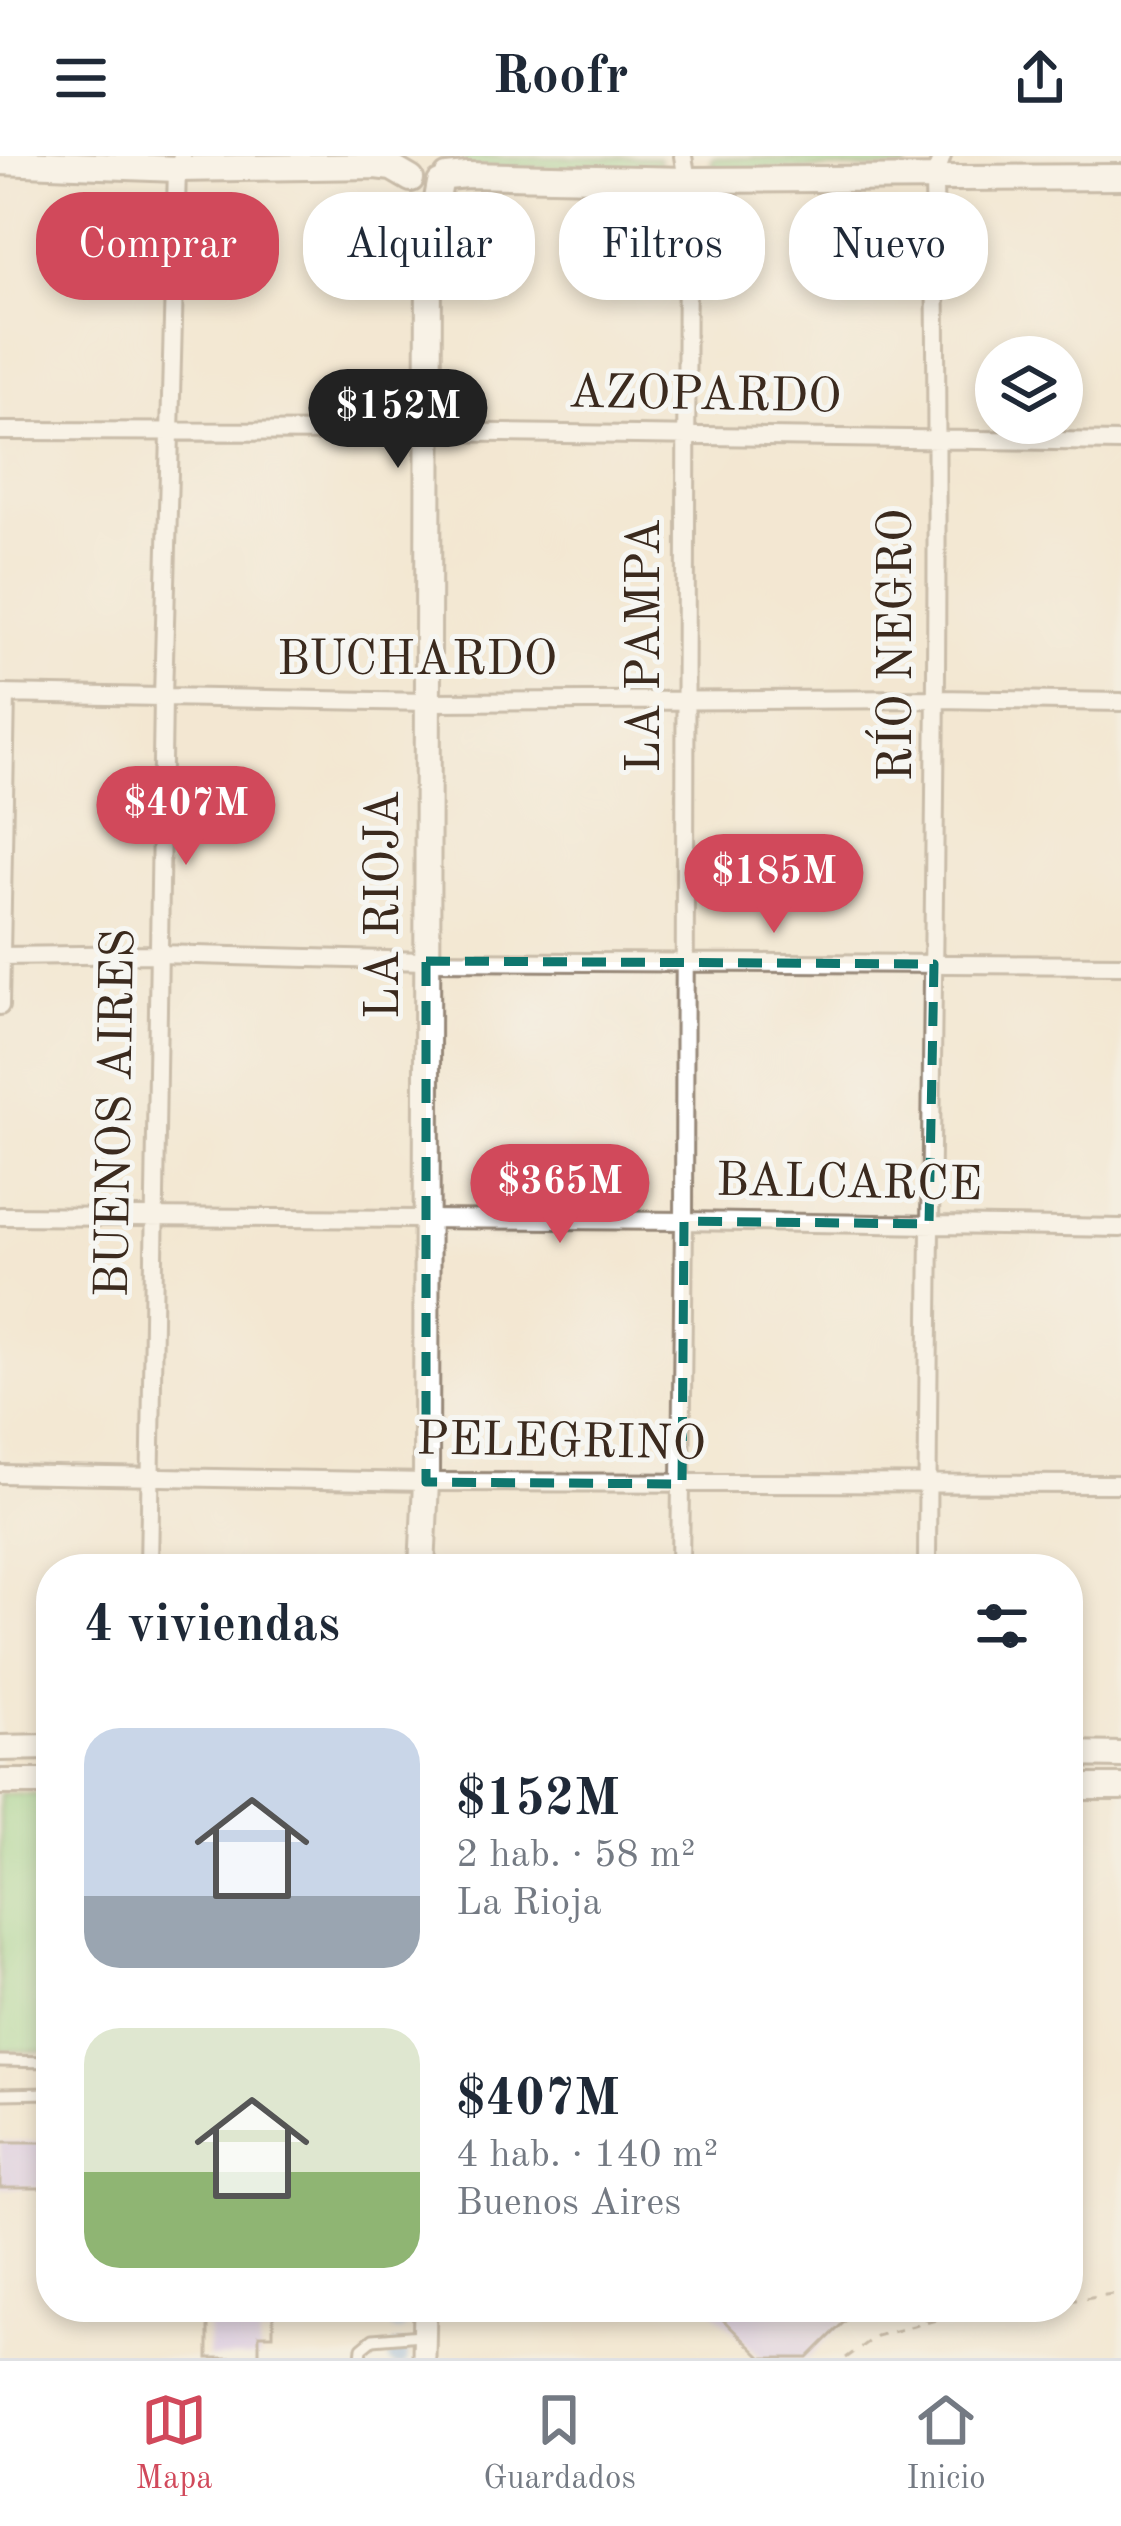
<!DOCTYPE html>
<html lang="es">
<meta charset="utf-8">
<style>
:root{--surface:#fff;--page:#f6f6f7;--text:#1f2937;--muted:#747a83;--line:#e0e1e3;--accent:#d1495b}
body{margin:0;font-family:"Old Standard TT",serif;background:var(--page);color:var(--text);height:100vh;display:flex;flex-direction:column;font-size:45px;white-space:nowrap}
*{box-sizing:border-box;margin:0}
p{font-size:39px;color:var(--muted)}
.icon{flex:none;width:66px;height:66px;fill:none;stroke:currentColor;stroke-width:2;stroke-linecap:round;stroke-linejoin:round}
.map{position:relative;flex:1;overflow:hidden}
.sheet{position:absolute;left:36px;top:1398px;width:1047px;height:768px;display:flex;flex-direction:column;background:var(--surface);border-radius:48px;box-shadow:0 6px 18px #0003}
.sheet>*{flex:none}
.hud{position:absolute;left:36px;top:36px;width:1050px;height:108px;display:flex;gap:24px}
.buttons{position:absolute;left:975px;top:180px;display:grid;gap:24px}
.buttons a{display:grid;place-items:center;width:108px;height:108px;border-radius:50%;background:var(--surface);box-shadow:0 6px 18px #0003;font-size:60px}
.price{position:absolute;translate:-50% -102px;padding:0 27px;border-radius:42px;background:var(--accent);color:#fff;font-size:39px;line-height:78px;filter:drop-shadow(0 3px 6px #0008)}
.price::after{content:'';position:absolute;left:50%;top:72px;width:36px;height:27px;margin-left:-18px;background:inherit;clip-path:polygon(0 0,100% 0,50% 100%)}
.price.selected{background:#222;color:#fff}
ul{padding:0;list-style:none}
li{display:flex;align-items:center;gap:36px;height:300px;padding:0 48px}
li span{display:grid;place-items:center;flex:none;width:336px;height:240px;border-radius:36px;color:#555}
li>.icon{margin-inline-start:auto}
span .icon{width:144px;height:144px;fill:#fffc;stroke-width:1}
li b{font-size:51px}
h2{display:flex;justify-content:space-between;align-items:center;height:144px;padding:0 48px;font-size:51px}
.tag{padding:0 42px;border-radius:48px;background:var(--surface);box-shadow:0 6px 18px #0003;font-size:42px;line-height:108px}
.tag.selected{background:var(--accent);color:#fff}
header{display:flex;justify-content:space-between;align-items:center;height:156px;padding:0 48px;background:var(--surface);font-size:54px;font-weight:700}
.tabs{display:flex;justify-content:space-around;align-items:center;height:168px;border-top:3px solid var(--line);background:var(--surface);font-size:33px;color:var(--muted)}
.tabs a{display:grid;justify-items:center;gap:6px}
.tabs .selected{color:var(--accent)}
.map>svg:first-child{display:block}
.green{fill:#94d68e;stroke:#688056;stroke-width:3}
.lines{fill:none;stroke-linecap:round;stroke-linejoin:round}
.canal{stroke:#7bade6;stroke-width:18}
.building{fill:#c9b7f5}
.service-casing{stroke:#978878;stroke-width:15}
.minor-casing{stroke:#978878;stroke-width:22}
.tertiary-casing{stroke:#978878;stroke-width:27}
.secondary-casing{stroke:#978878;stroke-width:30}
.path{stroke:#978878;stroke-width:3;stroke-dasharray:9 9;stroke-linecap:butt}
.service{stroke:#fff;stroke-width:9}
.minor{stroke:#fff;stroke-width:16}
.tertiary{stroke:#fff;stroke-width:21}
.secondary{stroke:#fff;stroke-width:24}
.marked{fill:none;stroke:#0f766e;stroke-width:9;stroke-dasharray:24 15;stroke-linejoin:round}
.labels{text-anchor:middle;dominant-baseline:central;stroke-width:10;stroke-linejoin:round;paint-order:stroke}
.street-label{font-size:48px;fill:#3b2a1e;stroke:#f6f6f2}
</style>
<header><svg class="icon" aria-label="menu" viewBox="0 0 24 24"><path d="M4 6h16M4 12h16M4 18h16"/></svg>Roofr<svg class="icon" aria-label="share" viewBox="0 0 24 24"><path d="M12 15V3M7 8l5-5 5 5M5 13v7h14v-7"/></svg></header>
<div class="map">
<svg width="1121" height="2202" viewBox="0 0 1121 2202">
<rect width="100%" height="100%" fill="#f6f6f2"/>
<filter id="ink" filterUnits="userSpaceOnUse"><feTurbulence type="fractalNoise" baseFrequency=".00833" numOctaves="2"/><feDisplacementMap in="SourceGraphic" scale="24" xChannelSelector="R" yChannelSelector="G"/><feConvolveMatrix kernelMatrix="1 2 1 2 8 2 1 2 1" color-interpolation-filters="sRGB"/></filter>
<filter id="wash" filterUnits="userSpaceOnUse"><feTurbulence type="fractalNoise" baseFrequency=".004" numOctaves="4" result="noise"/><feDisplacementMap in="SourceGraphic" scale="48" xChannelSelector="R" yChannelSelector="G"/><feGaussianBlur stdDeviation="2.7" result="paint"/><feColorMatrix in="noise" values="0 0 0 0 0 0 0 0 0 0 0 0 0 0 0 0 0 1.4 0 .05"/><feComposite in="paint" operator="in"/></filter>
<g filter="url(#wash)">
<rect width="100%" height="100%" fill="#f3e7d2"/>
<path class="green" d="M 464,1 L 659,2 L 659,12 L 464,11 Z
M 712,2 L 907,4 L 906,13 L 712,12 Z
M 0,1637 L 51,1638 L 51,1896 L 0,1894 Z"/>
<g class="lines">
<path class="canal" d="M 398,2167 L 398,2151
M 398,2202 L 398,2195"/>
</g>
<g id="blocks">
<path class="building" d="M 0,1986 L 51,1986 L 51,2032 L 0,2032 Z
M 208,2151 L 254,2151 L 254,2155 L 273,2156 L 273,2179 L 259,2179 L 259,2202 L 208,2202 Z
M 710,2151 L 845,2151 L 852,2158 L 808,2202 L 762,2202 Z"/>
</g>
</g>
<g filter="url(#ink)">
<use href="#blocks" fill-opacity="0" stroke="#978878" stroke-width="3"/>
<g class="lines">
<g class="service-casing">
<path id="service" d="M 0,1905 L 51,1906
M 0,1938 L 51,1937
M 361,2202 L 362,2192 L 373,2183 L 421,2179"/>
</g>
<g class="minor-casing">
<path id="minor" d="M 0,275 L 428,276 L 1121,286
M 0,538 L 428,546 L 938,543 L 1121,546
M 0,800 L 159,798 L 426,805 L 1121,809
M 0,850 L 6,538
M 0,1060 L 684,1065 L 1121,1072
M 0,1318 L 426,1326 L 1121,1328
M 149,1413 L 163,542 L 177,13 L 182,0
M 680,1413 L 684,1065 L 687,24 L 683,0
M 927,1413 C 929,950 942,487 934,23 L 942,0"/>
</g>
<g class="tertiary-casing">
<path id="tertiary" d="M 424,2202 L 425,2151"/>
</g>
<g class="secondary-casing">
<path id="secondary" d="M 0,6 L 177,13 L 375,10 L 392,12 L 411,23
M 447,21 L 467,19 L 687,24 L 1121,21
M 422,1413 L 426,1326 L 429,85 L 440,27
M 0,1592 L 51,1591
M 1068,1598 L 1121,1599
M 0,1626 L 51,1626
M 1068,1631 L 1121,1631"/>
</g>
<path class="path" d="M 1068,2144 L 1121,2137
M 925,2165 L 931,2151
M 846,2202 L 876,2180 L 940,2163 L 1017,2151"/>
<use href="#service" class="service"/>
<use href="#minor" class="minor"/>
<use href="#tertiary" class="tertiary"/>
<use href="#secondary" class="secondary"/>
</g>
</g>
<path d="M0 0H1121V2202H0ZM 426,805 L 934,808 L 929,1068 L 684,1065 L 682,1328 L 426,1326 Z" fill="#f3e7d2" fill-opacity=".55" fill-rule="evenodd"/>
<path class="marked" d="M 426,805 L 934,808 L 929,1068 L 684,1065 L 682,1328 L 426,1326 Z"/>
<g class="labels">
<g class="street-label">
<text transform="translate(705 240) rotate(1)">AZOPARDO</text>
<text transform="translate(898 489) rotate(-90)">RÍO NEGRO</text>
<text transform="translate(646 490) rotate(-90)">LA PAMPA</text>
<text x="417" y="505">BUCHARDO</text>
<text transform="translate(385 749) rotate(-90)">LA RIOJA</text>
<text transform="translate(117 957) rotate(-89)">BUENOS AIRES</text>
<text transform="translate(849 1028) rotate(1)">BALCARCE</text>
<text transform="translate(561 1287) rotate(1)">PELEGRINO</text>
</g>
</g>
</svg>
<div class="buttons">
<a><svg class="icon" aria-label="layers" viewBox="0 0 24 24"><path d="M12 4l9 5-9 5-9-5zM3 14l9 5 9-5"/></svg></a>
</div>
<b class="price selected" style="left:398px;top:315px">$152M</b>
<b class="price" style="left:186px;top:712px">$407M</b>
<b class="price" style="left:774px;top:780px">$185M</b>
<b class="price" style="left:560px;top:1090px">$365M</b>
<div class="hud">
<a class="tag selected">Comprar</a>
<a class="tag">Alquilar</a>
<a class="tag">Filtros</a>
<a class="tag">Nuevo</a>
</div>
<section class="sheet">
<h2>4 viviendas<svg class="icon" aria-label="filters" viewBox="0 0 24 24"><path d="M4 7h16M4 17h16"/><circle cx="9" cy="7" r="2"/><circle cx="15" cy="17" r="2"/></svg></h2>
<ul>
<li><span style="background:linear-gradient(#c9d6e8 70%,#9aa5b1 0)"><svg class="icon" aria-label="home" viewBox="0 0 24 24"><path d="M3 11l9-7 9 7M6 9v11h12V9"/></svg></span><div><b>$152M</b><p>2 hab. · 58 m²</p><p>La Rioja</p></div></li>
<li><span style="background:linear-gradient(#dfe7d0 60%,#8fb573 0)"><svg class="icon" aria-label="home" viewBox="0 0 24 24"><path d="M3 11l9-7 9 7M6 9v11h12V9"/></svg></span><div><b>$407M</b><p>4 hab. · 140 m²</p><p>Buenos Aires</p></div></li>
</ul>
</section>
</div>
<nav class="tabs">
<a class="selected"><svg class="icon" aria-label="map" viewBox="0 0 24 24"><path d="M3 6l6-2 6 2 6-2v14l-6 2-6-2-6 2zM9 4v14M15 6v14"/></svg>Mapa</a>
<a><svg class="icon" aria-label="saved" viewBox="0 0 24 24"><path d="M7 4h10v16l-5-4-5 4z"/></svg>Guardados</a>
<a><svg class="icon" aria-label="home" viewBox="0 0 24 24"><path d="M3 11l9-7 9 7M6 9v11h12V9"/></svg>Inicio</a>
</nav>
